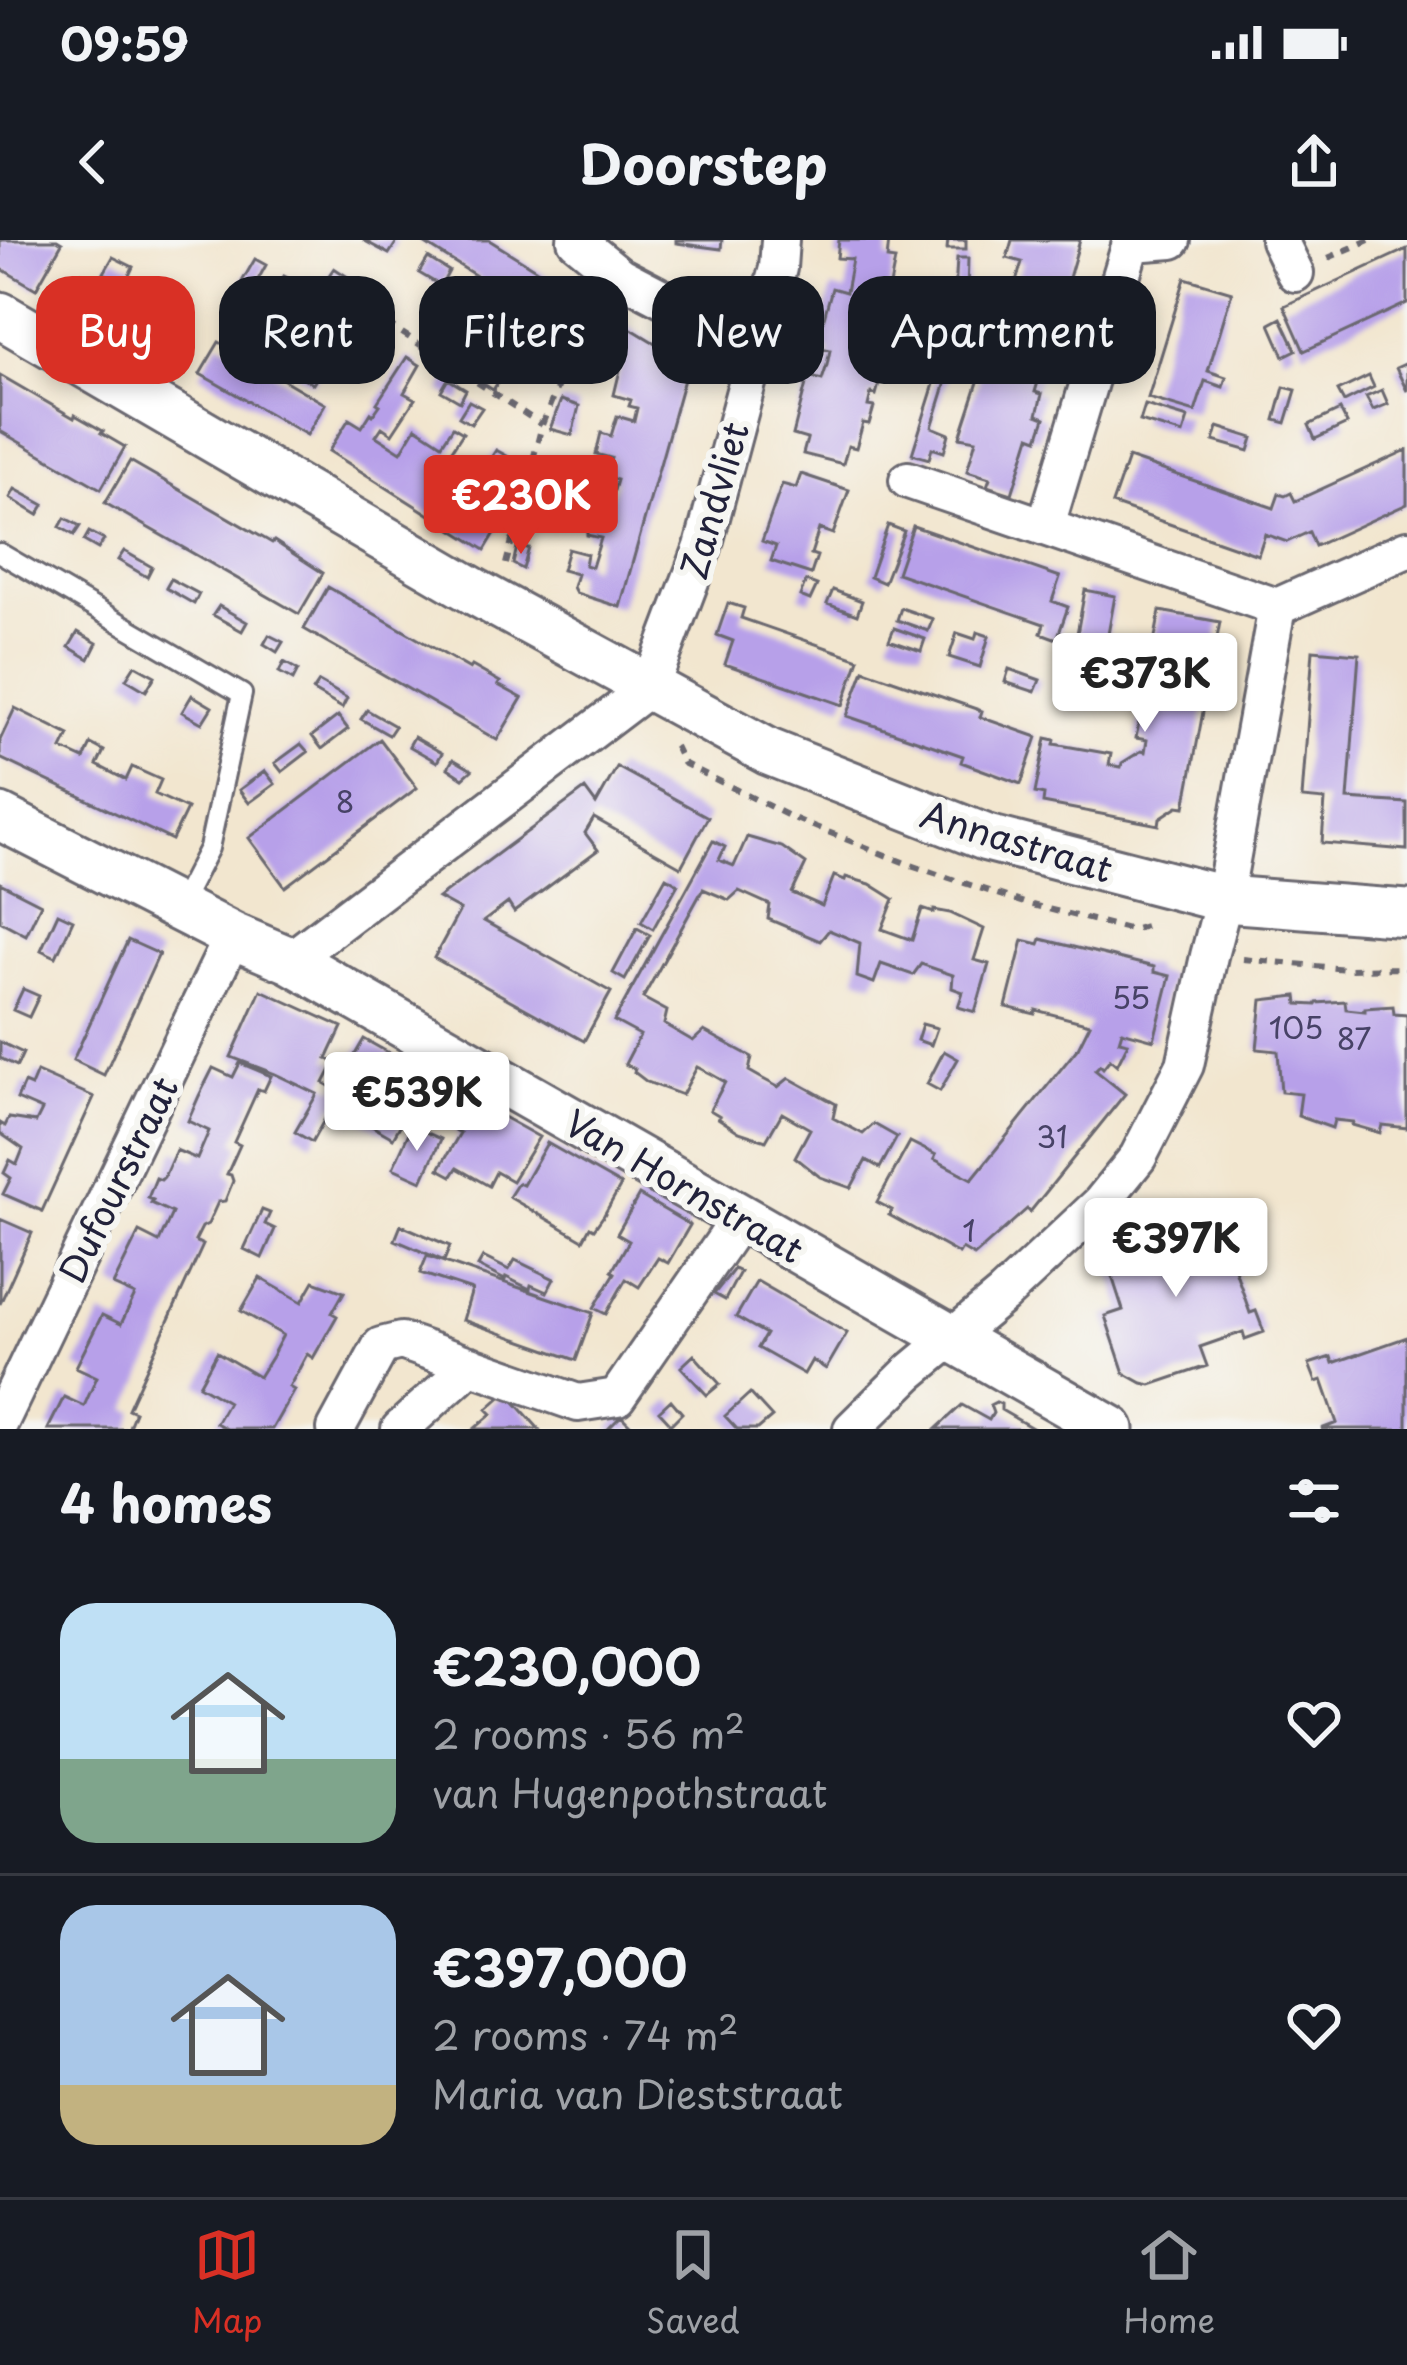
<!DOCTYPE html>
<meta charset="utf-8">
<style>
:root{--surface:#171b24;--page:#242831;--text:#f1f3f6;--muted:#9ea1a6;--line:#363941;--accent:#d93025}
body{margin:0;font-family:"Playpen Sans",sans-serif;background:var(--page);color:var(--text);height:100vh;display:flex;flex-direction:column;font-size:45px;white-space:nowrap}
*{box-sizing:border-box;margin:0}
p{font-size:39px;color:var(--muted)}
.icon{flex:none;width:66px;height:66px;fill:none;stroke:currentColor;stroke-width:2;stroke-linecap:round;stroke-linejoin:round}
.map{position:relative;height:1189px;overflow:hidden}
.panel{display:flex;flex-direction:column;background:var(--surface);flex:1}
.panel>*{flex:none}
.hud{position:absolute;left:36px;top:36px;width:1335px;height:108px;display:flex;gap:24px}
.price{position:absolute;translate:-50% -102px;padding:0 27px;border-radius:12px;background:#fff;color:#222;font-size:39px;line-height:78px;filter:drop-shadow(0 3px 6px #0008)}
.price::after{content:'';position:absolute;left:50%;top:72px;width:36px;height:27px;margin-left:-18px;background:inherit;clip-path:polygon(0 0,100% 0,50% 100%)}
.price.active{background:var(--accent);color:#fff}
ul{padding:0;list-style:none}
li{display:flex;align-items:center;gap:36px;height:300px;padding:0 60px}
li+li{border-top:3px solid var(--line)}
li span{display:grid;place-items:center;flex:none;width:336px;height:240px;border-radius:36px;color:#555}
li>.icon{margin-inline-start:auto}
span .icon{width:144px;height:144px;fill:#fffc;stroke-width:1}
li b{font-size:51px}
h2{display:flex;justify-content:space-between;align-items:center;height:144px;padding:0 60px;font-size:51px}
.pill{padding:0 42px;border-radius:36px;background:var(--surface);box-shadow:0 6px 18px #0003;font-size:42px;line-height:108px}
.pill.active{background:var(--accent);color:#fff}
.status{display:flex;justify-content:space-between;align-items:center;height:84px;padding:0 60px;background:var(--surface);direction:ltr}
.status svg{height:33px;fill:currentColor}
header{display:flex;justify-content:space-between;align-items:center;height:156px;padding:0 60px;background:var(--surface);font-size:54px;font-weight:700}
.tab-bar{display:flex;justify-content:space-around;align-items:center;height:168px;border-top:3px solid var(--line);background:var(--surface);font-size:33px;color:var(--muted)}
.tab-bar a{display:grid;justify-items:center;gap:6px}
.tab-bar .active{color:var(--accent)}
.map>svg:first-child{display:block}
.building{fill:#b7a0e9}
.lines{fill:none;stroke-linecap:round;stroke-linejoin:round}
.service-casing{stroke:#6b676f;stroke-width:24}
.minor-casing{stroke:#6b676f;stroke-width:42}
.tertiary-casing{stroke:#6b676f;stroke-width:51}
.path{stroke:#6b676f;stroke-width:6;stroke-dasharray:9 9;stroke-linecap:butt}
.service{stroke:#fff;stroke-width:18}
.minor{stroke:#fff;stroke-width:36}
.tertiary{stroke:#fff;stroke-width:45}
.labels{text-anchor:middle;dominant-baseline:central;stroke-width:12;stroke-linejoin:round;paint-order:stroke}
.number-label{font-size:30px;fill:#474266}
.street-label{font-size:36px;fill:#22223b;stroke:#f6f6f2}
</style>
<div class="status"><b>09:59</b><svg viewBox="0 0 49 12"><path d="M0 12V9h3v3zM5 12V6h3v6zM10 12V3h3v9zM15 12V0h3v12zM26 1h20v11H26zM47 4h2v5h-2z"/></svg></div>
<header><svg class="icon" aria-label="back" viewBox="0 0 24 24"><path d="M15 5l-7 7 7 7"/></svg>Doorstep<svg class="icon" aria-label="share" viewBox="0 0 24 24"><path d="M12 15V3M7 8l5-5 5 5M5 13v7h14v-7"/></svg></header>
<div class="map">
<svg width="1407" height="1189" viewBox="0 0 1407 1189">
<rect width="100%" height="100%" fill="#f6f6f2"/>
<filter id="ink" filterUnits="userSpaceOnUse"><feTurbulence type="fractalNoise" baseFrequency=".00833" numOctaves="2"/><feDisplacementMap in="SourceGraphic" scale="24" xChannelSelector="R" yChannelSelector="G"/><feConvolveMatrix kernelMatrix="1 2 1 2 8 2 1 2 1" color-interpolation-filters="sRGB"/></filter>
<filter id="wash" filterUnits="userSpaceOnUse"><feTurbulence type="fractalNoise" baseFrequency=".004" numOctaves="4" result="noise"/><feDisplacementMap in="SourceGraphic" scale="48" xChannelSelector="R" yChannelSelector="G"/><feGaussianBlur stdDeviation="2.7" result="paint"/><feColorMatrix in="noise" values="0 0 0 0 0 0 0 0 0 0 0 0 0 0 0 0 0 1.4 0 .05"/><feComposite in="paint" operator="in"/></filter>
<g filter="url(#wash)">
<rect width="100%" height="100%" fill="#f2e6cf"/>
<g id="blocks">
<path class="building" d="M 0,0 L 57,0 L 62,3 L 36,49 L 0,28 Z
M 363,0 L 398,0 L 389,14 Z
M 419,0 L 489,0 L 593,65 L 574,96 L 523,64 L 511,83 L 494,72 L 491,78 L 472,66 L 480,54 L 474,50 L 481,39 Z
M 676,0 L 722,0 L 721,9 L 676,3 Z
M 839,0 L 889,0 L 887,19 L 895,20 L 886,66 L 879,64 L 865,116 L 872,118 L 867,137 L 880,140 L 876,155 L 871,153 L 868,166 L 874,167 L 869,184 L 863,183 L 856,208 L 848,206 L 843,224 L 803,214 L 807,199 L 793,195 L 808,136 L 822,140 L 827,125 L 830,110 L 816,107 L 832,48 L 846,52 L 852,19 L 837,18 Z
M 948,0 L 966,0 L 966,9 L 947,9 Z
M 1012,0 L 1080,0 L 1064,55 L 1073,58 L 1066,79 L 1058,77 L 1046,114 L 1055,117 L 1048,138 L 1040,135 L 1035,152 L 1042,154 L 1037,175 L 1045,178 L 1038,199 L 1030,196 L 1012,254 L 987,246 L 990,238 L 967,231 L 976,200 L 960,197 L 979,139 L 974,129 L 986,122 L 991,123 L 1022,22 L 1007,18 Z
M 1407,9 L 1407,63 L 1304,111 L 1284,66 Z
M 113,17 L 133,27 L 125,44 L 104,33 Z
M 428,18 L 449,31 L 441,46 L 419,33 Z
M 957,18 L 968,18 L 967,55 L 955,54 Z
M 255,19 L 266,25 L 248,58 L 236,52 Z
M 334,28 L 357,43 L 348,56 L 325,41 Z
M 81,33 L 190,90 L 173,122 L 64,65 Z
M 284,36 L 304,46 L 273,101 L 270,99 L 261,114 L 251,108 L 246,118 L 325,164 L 307,195 L 200,134 L 219,102 L 232,109 L 237,100 L 243,104 L 252,89 L 260,94 L 275,69 L 268,64 Z
M 1185,38 L 1232,52 L 1208,131 L 1226,137 L 1223,147 L 1205,141 L 1195,172 L 1148,158 Z
M 358,44 L 370,52 L 362,65 L 350,57 Z
M 166,45 L 185,55 L 177,71 L 157,60 Z
M 928,51 L 944,52 L 943,76 L 928,75 Z
M 955,69 L 967,70 L 966,78 L 932,187 L 949,194 L 944,212 L 932,208 L 929,219 L 912,214 L 955,77 Z
M 602,71 L 668,111 L 664,125 L 686,132 L 620,367 L 576,353 L 573,347 L 577,334 L 562,330 L 568,309 L 587,314 L 585,325 L 592,327 L 601,298 L 587,295 L 587,290 L 582,287 L 585,279 L 590,280 L 592,276 L 557,266 L 561,255 L 583,261 L 586,251 L 604,255 L 601,266 L 609,268 L 617,240 L 606,237 L 611,218 L 596,214 L 601,193 L 611,196 L 617,176 L 634,181 L 637,168 L 629,166 L 631,160 L 614,155 L 621,126 L 584,101 Z
M 1281,78 L 1296,110 L 1284,116 L 1270,84 Z
M 532,83 L 551,95 L 542,110 L 522,98 Z
M 437,99 L 446,106 L 451,99 L 461,105 L 457,112 L 476,124 L 470,134 L 431,108 Z
M 407,117 L 420,125 L 404,153 L 415,159 L 392,194 L 382,187 L 376,196 L 401,212 L 416,187 L 442,204 L 453,187 L 463,193 L 442,225 L 447,228 L 441,237 L 465,253 L 474,239 L 476,241 L 496,210 L 507,216 L 493,238 L 501,243 L 492,257 L 484,252 L 479,261 L 504,278 L 485,310 L 329,211 L 349,179 L 362,187 L 371,173 L 373,175 L 380,165 L 377,163 Z
M 303,118 L 322,129 L 313,144 L 294,132 Z
M 1407,123 L 1407,151 L 1396,128 Z
M 486,124 L 503,134 L 493,150 L 476,139 Z
M 0,135 L 74,178 L 75,175 L 103,191 L 101,193 L 125,207 L 101,249 L 0,191 Z
M 1369,136 L 1374,147 L 1344,162 L 1338,151 Z
M 448,139 L 466,150 L 460,162 L 441,151 Z
M 1284,147 L 1296,150 L 1286,183 L 1275,180 Z
M 1382,150 L 1388,164 L 1373,170 L 1366,157 Z
M 561,160 L 579,166 L 572,195 L 550,189 Z
M 469,161 L 482,168 L 471,184 L 459,177 Z
M 1145,165 L 1188,178 L 1183,194 L 1140,181 Z
M 1340,170 L 1347,184 L 1315,199 L 1309,185 Z
M 1218,187 L 1253,198 L 1249,211 L 1214,201 Z
M 1407,210 L 1407,264 L 1315,306 L 1309,292 L 1287,302 L 1265,294 L 1258,315 L 1112,264 L 1128,218 L 1274,268 L 1279,254 L 1285,256 L 1291,253 L 1295,261 Z
M 130,221 L 272,303 L 274,301 L 323,333 L 299,374 L 105,263 Z
M 801,234 L 849,250 L 833,294 L 819,289 L 811,314 L 817,316 L 811,334 L 771,321 L 776,306 L 762,301 L 782,244 L 796,248 Z
M 15,249 L 44,265 L 38,275 L 10,258 Z
M 65,278 L 80,286 L 74,295 L 60,287 Z
M 888,285 L 904,291 L 884,343 L 870,337 Z
M 913,286 L 1060,337 L 1052,361 L 1068,367 L 1057,399 L 1041,393 L 1044,384 L 897,333 Z
M 89,292 L 104,300 L 98,309 L 84,301 Z
M 517,307 L 529,308 L 523,329 L 513,324 Z
M 124,311 L 152,327 L 147,337 L 118,320 Z
M 171,339 L 199,354 L 194,364 L 166,348 Z
M 806,341 L 817,345 L 810,360 L 800,356 Z
M 328,347 L 470,429 L 472,426 L 500,442 L 498,445 L 522,458 L 497,500 L 304,389 Z
M 833,350 L 862,361 L 857,375 L 827,364 Z
M 1085,350 L 1115,356 L 1096,460 L 1066,454 Z
M 728,363 L 744,368 L 741,378 L 859,419 L 843,465 L 725,424 L 733,401 L 717,395 Z
M 219,366 L 247,382 L 242,391 L 213,375 Z
M 901,368 L 933,379 L 928,391 L 897,380 Z
M 1160,371 L 1220,382 L 1185,567 L 1178,566 L 1160,578 L 1159,585 L 1043,563 L 1044,555 L 1035,553 L 1046,498 L 1055,500 L 1054,504 L 1111,514 L 1109,525 L 1121,527 L 1122,523 L 1141,511 L 1145,512 L 1147,500 L 1136,498 Z
M 894,388 L 925,399 L 921,411 L 889,400 Z
M 78,392 L 97,403 L 89,419 L 69,407 Z
M 977,392 L 989,396 L 980,427 L 949,417 L 957,393 L 975,399 Z
M 269,395 L 283,402 L 277,412 L 264,404 Z
M 1313,410 L 1359,414 L 1348,559 L 1407,563 L 1407,610 L 1322,603 L 1325,560 L 1302,558 Z
M 284,422 L 298,430 L 293,440 L 279,432 Z
M 135,425 L 155,436 L 146,451 L 126,439 Z
M 1009,429 L 1040,440 L 1035,452 L 1005,442 Z
M 864,430 L 982,471 L 980,477 L 1037,497 L 1021,544 L 961,522 L 963,516 L 847,476 Z
M 319,442 L 347,458 L 342,468 L 313,451 Z
M 192,455 L 212,467 L 202,483 L 182,472 Z
M 15,468 L 69,495 L 62,509 L 84,519 L 91,504 L 104,511 L 97,525 L 126,540 L 132,527 L 161,540 L 155,554 L 187,569 L 172,600 L 0,518 L 0,500 Z
M 367,470 L 395,486 L 389,495 L 361,479 Z
M 338,476 L 348,489 L 322,509 L 312,496 Z
M 414,497 L 442,513 L 437,522 L 409,506 Z
M 380,499 L 417,548 L 285,647 L 249,598 Z
M 301,504 L 308,512 L 282,532 L 275,523 Z
M 453,519 L 472,530 L 463,538 L 448,528 Z
M 617,527 L 708,577 L 681,627 L 594,578 L 585,593 L 598,610 L 514,672 L 508,663 L 484,681 L 611,752 L 584,801 L 434,718 L 460,670 L 438,658 L 585,549 L 596,564 Z
M 265,531 L 275,544 L 249,563 L 239,550 Z
M 747,597 L 782,607 L 806,624 L 792,653 L 822,666 L 834,636 L 845,640 L 846,637 L 870,644 L 894,659 L 882,689 L 912,700 L 922,669 L 934,673 L 934,670 L 950,673 L 984,689 L 974,720 L 989,724 L 975,772 L 958,767 L 963,752 L 952,748 L 953,735 L 921,724 L 913,735 L 881,724 L 874,743 L 857,737 L 860,703 L 829,690 L 820,701 L 768,679 L 770,665 L 739,651 L 729,660 L 703,649 L 643,758 L 667,771 L 664,784 L 693,801 L 704,791 L 752,817 L 749,831 L 763,839 L 778,847 L 789,838 L 836,864 L 833,878 L 863,894 L 874,884 L 897,897 L 880,928 L 866,920 L 851,948 L 820,937 L 795,917 L 810,889 L 782,873 L 766,901 L 739,892 L 718,878 L 720,876 L 710,870 L 725,842 L 711,834 L 697,827 L 682,855 L 647,842 L 634,832 L 635,829 L 625,824 L 640,795 L 614,781 L 713,601 L 725,607 L 719,620 L 734,626 Z
M 666,637 L 678,644 L 653,689 L 641,682 Z
M 0,643 L 41,664 L 26,695 L 0,681 Z
M 58,673 L 73,680 L 56,717 L 41,710 Z
M 637,688 L 650,695 L 625,740 L 613,733 Z
M 1041,699 L 1154,727 L 1154,732 L 1170,736 L 1154,800 L 1122,791 L 1119,801 L 1128,803 L 1117,825 L 1110,819 L 1103,828 L 1100,825 L 1095,830 L 1125,854 L 1030,972 L 1027,969 L 974,1016 L 962,1009 L 959,1014 L 889,975 L 892,970 L 877,962 L 910,902 L 936,915 L 934,919 L 972,939 L 1078,808 L 1090,784 L 1036,770 L 1035,774 L 1006,767 L 1023,700 L 1039,704 Z
M 128,700 L 159,714 L 104,835 L 73,820 Z
M 23,749 L 39,756 L 29,777 L 13,770 Z
M 261,750 L 342,787 L 327,819 L 335,822 L 324,843 L 335,849 L 364,799 L 414,827 L 405,842 L 420,851 L 393,898 L 333,864 L 312,902 L 295,892 L 317,854 L 275,834 L 231,817 Z
M 1297,756 L 1298,764 L 1316,765 L 1317,763 L 1345,761 L 1346,769 L 1365,771 L 1365,768 L 1393,766 L 1394,774 L 1407,775 L 1407,888 L 1382,885 L 1380,893 L 1352,885 L 1353,882 L 1334,880 L 1332,888 L 1298,876 L 1301,854 L 1281,852 L 1278,811 L 1257,809 L 1262,760 Z
M 922,784 L 937,788 L 931,805 L 917,800 Z
M 0,802 L 23,813 L 17,826 L 0,818 Z
M 944,811 L 958,819 L 940,851 L 927,844 Z
M 240,823 L 271,836 L 264,851 L 258,849 L 234,902 L 240,905 L 227,934 L 231,935 L 233,941 L 225,961 L 218,962 L 208,984 L 202,987 L 195,1001 L 203,1005 L 128,1169 L 135,1172 L 128,1189 L 48,1189 L 64,1157 L 84,1166 L 97,1137 L 76,1127 L 102,1075 L 121,1084 L 135,1055 L 113,1045 L 139,992 L 159,1002 L 172,973 L 151,963 L 153,960 L 148,958 L 156,938 L 161,940 L 164,937 L 176,910 L 197,919 L 209,891 L 188,881 L 199,856 L 213,828 L 233,837 Z
M 37,832 L 94,857 L 42,971 L 3,954 L 11,938 L 4,933 L 10,920 L 17,924 L 23,909 L 0,893 L 0,883 L 5,886 L 9,878 L 36,882 L 42,870 L 17,859 L 24,843 L 31,846 Z
M 464,855 L 539,897 L 512,941 L 496,932 L 489,946 L 457,928 L 452,936 L 439,929 L 460,893 L 447,885 Z
M 412,886 L 441,899 L 422,941 L 393,928 Z
M 547,903 L 621,945 L 604,975 L 594,989 L 590,987 L 583,1000 L 509,957 L 518,943 L 523,945 Z
M 639,955 L 690,985 L 668,1023 L 658,1018 L 639,1047 L 626,1039 L 606,1074 L 594,1068 L 615,1033 L 612,1031 L 629,1001 L 617,994 Z
M 1221,968 L 1228,990 L 1222,992 L 1250,1073 L 1256,1071 L 1264,1092 L 1245,1099 L 1243,1092 L 1200,1107 L 1207,1126 L 1151,1145 L 1142,1143 L 1124,1133 L 1105,1076 L 1123,1070 L 1109,1027 L 1103,1029 L 1096,1010 L 1118,1003 L 1120,1009 L 1201,982 L 1199,975 Z
M 262,970 L 270,973 L 265,984 L 275,989 L 262,1018 L 244,1009 Z
M 0,979 L 32,993 L 0,1064 Z
M 401,985 L 450,1006 L 444,1021 L 395,1000 Z
M 427,1016 L 593,1073 L 576,1120 L 463,1080 L 472,1050 L 420,1033 Z
M 483,1017 L 509,1030 L 515,1020 L 554,1039 L 547,1052 L 531,1045 L 530,1049 L 506,1037 L 505,1040 L 478,1026 Z
M 734,1029 L 740,1032 L 725,1060 L 714,1054 Z
M 260,1038 L 302,1062 L 314,1041 L 344,1052 L 332,1073 L 337,1076 L 313,1118 L 307,1114 L 298,1131 L 289,1147 L 294,1150 L 272,1189 L 227,1189 L 216,1183 L 228,1162 L 199,1145 L 217,1112 L 259,1137 L 272,1116 L 283,1095 L 241,1071 Z
M 757,1041 L 847,1093 L 826,1129 L 812,1120 L 804,1134 L 758,1108 L 766,1094 L 736,1077 Z
M 1407,1097 L 1407,1189 L 1321,1189 L 1337,1183 L 1322,1140 L 1316,1142 L 1309,1124 L 1331,1117 L 1333,1123 Z
M 694,1115 L 720,1144 L 707,1155 L 681,1127 Z
M 506,1152 L 539,1189 L 474,1189 L 492,1174 L 487,1169 Z
M 750,1153 L 772,1177 L 758,1189 L 737,1189 L 725,1176 Z
M 671,1160 L 682,1173 L 671,1184 L 659,1171 Z
M 996,1162 L 1001,1164 L 1001,1170 L 1034,1189 L 936,1189 L 962,1165 L 989,1180 L 993,1173 L 990,1165 Z
M 621,1176 L 634,1189 L 608,1189 Z"/>
</g>
</g>
<g filter="url(#ink)">
<use href="#blocks" fill-opacity="0" stroke="#6b676f" stroke-width="3"/>
<g class="lines">
<g class="service-casing">
<path id="service" d="M 0,313 L 242,454 L 209,608 L 179,666"/>
</g>
<g class="minor-casing">
<path id="minor" d="M 576,0 L 620,36 L 668,61 L 761,91
M 1279,0 L 1295,33
M 1132,3 L 1172,0
M 908,240 L 1277,367
M 1046,285 L 1132,0
M 290,720 L 650,447 L 703,307 L 778,28 L 780,0
M 0,1182 L 233,696
M 336,1189 L 381,1106 L 401,1101 L 578,1163 L 617,1157 L 741,977
M 400,1189 L 471,1125
M 852,1189 L 909,1133 L 1003,1055 L 1100,964 L 1138,917 L 1185,825 L 1209,716 L 1224,659 L 1277,367 L 1407,309"/>
</g>
<g class="tertiary-casing">
<path id="tertiary" d="M 0,75 L 477,353 L 769,512 L 987,598 L 1224,659 L 1407,673
M 0,577 L 233,696 L 290,720 L 1111,1189"/>
</g>
<path class="path" d="M 1328,18 L 1369,0
M 387,83 L 542,185
M 506,324 L 542,185 L 576,100 L 602,63
M 675,506 L 683,523 L 793,578 L 908,624 L 1024,663 L 1132,690 L 1152,684
M 1243,719 L 1346,729 L 1407,728"/>
<use href="#service" class="service"/>
<use href="#minor" class="minor"/>
<use href="#tertiary" class="tertiary"/>
</g>
</g>
<g class="labels">
<g class="number-label">
<text x="345" y="560">8</text>
<text x="1131" y="756">55</text>
<text x="1296" y="786">105</text>
<text x="1354" y="797">87</text>
<text x="1052" y="895">31</text>
<text x="969" y="989">1</text>
</g>
<g class="street-label">
<text transform="translate(713 260) rotate(-74)">Zandvliet</text>
<text transform="translate(1017 600) rotate(17)">Annastraat</text>
<text transform="translate(117 939) rotate(-64)">Dufourstraat</text>
<text transform="translate(685 945) rotate(30)">Van Hornstraat</text>
</g>
</g>
</svg>
<b class="price active" style="left:521px;top:317px">€230K</b>
<b class="price" style="left:1145px;top:495px">€373K</b>
<b class="price" style="left:417px;top:914px">€539K</b>
<b class="price" style="left:1176px;top:1060px">€397K</b>
<div class="hud">
<a class="pill active">Buy</a>
<a class="pill">Rent</a>
<a class="pill">Filters</a>
<a class="pill">New</a>
<a class="pill">Apartment</a>
</div>
</div>
<section class="panel">
<h2>4 homes<svg class="icon" aria-label="filters" viewBox="0 0 24 24"><path d="M4 7h16M4 17h16"/><circle cx="9" cy="7" r="2"/><circle cx="15" cy="17" r="2"/></svg></h2>
<ul>
<li><span style="background:linear-gradient(#bfe0f5 65%,#7fa58c 0)"><svg class="icon" aria-label="home" viewBox="0 0 24 24"><path d="M3 11l9-7 9 7M6 9v11h12V9"/></svg></span><div><b>€230,000</b><p>2 rooms · 56 m²</p><p>van Hugenpothstraat</p></div><svg class="icon" aria-label="heart" viewBox="0 0 24 24"><path d="M12 20l-8-8c-3-5 5-10 8-4 3-6 11-1 8 4z"/></svg></li>
<li><span style="background:linear-gradient(#a9c7e8 75%,#c2b280 0)"><svg class="icon" aria-label="home" viewBox="0 0 24 24"><path d="M3 11l9-7 9 7M6 9v11h12V9"/></svg></span><div><b>€397,000</b><p>2 rooms · 74 m²</p><p>Maria van Dieststraat</p></div><svg class="icon" aria-label="heart" viewBox="0 0 24 24"><path d="M12 20l-8-8c-3-5 5-10 8-4 3-6 11-1 8 4z"/></svg></li>
</ul>
</section>
<nav class="tab-bar">
<a class="active"><svg class="icon" aria-label="map" viewBox="0 0 24 24"><path d="M3 6l6-2 6 2 6-2v14l-6 2-6-2-6 2zM9 4v14M15 6v14"/></svg>Map</a>
<a><svg class="icon" aria-label="saved" viewBox="0 0 24 24"><path d="M7 4h10v16l-5-4-5 4z"/></svg>Saved</a>
<a><svg class="icon" aria-label="home" viewBox="0 0 24 24"><path d="M3 11l9-7 9 7M6 9v11h12V9"/></svg>Home</a>
</nav>
